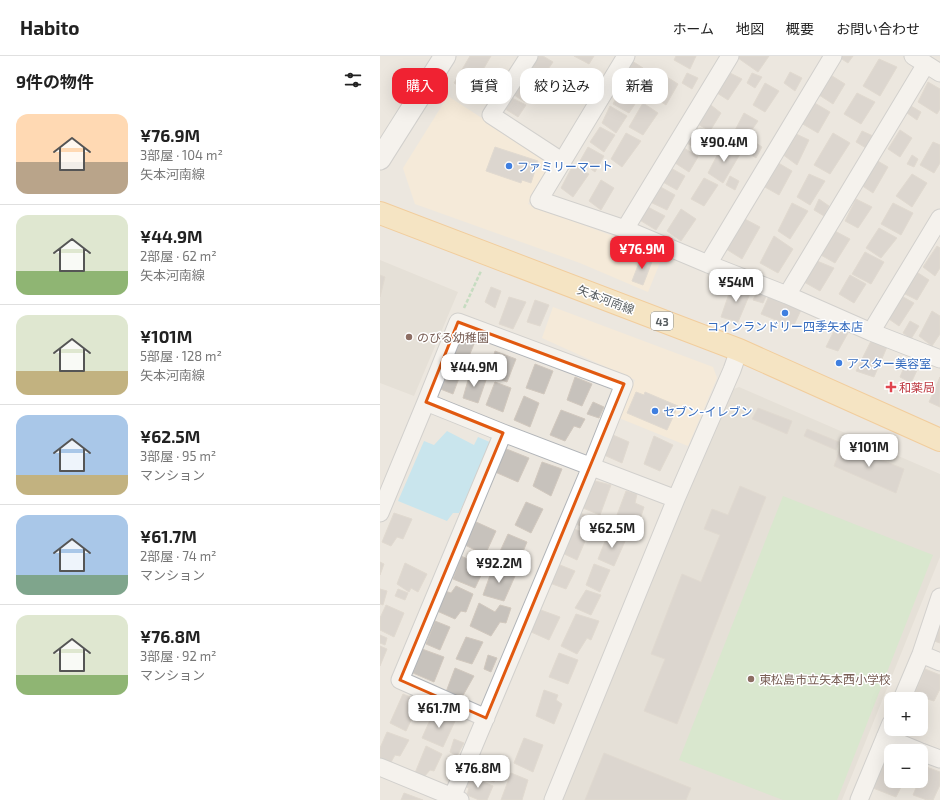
<!DOCTYPE html>
<html lang="ja">
<meta charset="utf-8">
<style>
:root{--surface:#fff;--page:#f6f6f6;--text:#222;--muted:#767676;--line:#e0e0e0;--accent:#f02232}
body{margin:0;font-family:"Exo 2","Noto Sans JP",sans-serif;background:var(--page);color:var(--text);height:100vh;display:flex;flex-direction:column;font-size:15px;white-space:nowrap}
*{box-sizing:border-box;margin:0}
p{font-size:13px;color:var(--muted)}
.icon{flex:none;width:22px;height:22px;fill:none;stroke:currentColor;stroke-width:2;stroke-linecap:round;stroke-linejoin:round}
.map{position:relative;flex:1;overflow:hidden}
.panel{display:flex;flex-direction:column;background:var(--surface);width:380px}
.panel>*{flex:none}
.top-card{position:absolute;left:12px;top:12px;width:380px;height:36px;display:flex;gap:8px}
.buttons{position:absolute;left:504px;top:636px;display:grid;gap:8px}
.buttons a{display:grid;place-items:center;width:44px;height:44px;border-radius:8px;background:var(--surface);box-shadow:0 4px 16px #0002;font-size:20px}
.price{position:absolute;translate:-50% -34px;padding:0 9px;border-radius:8px;background:#fff;color:#222;font-size:13px;line-height:26px;filter:drop-shadow(0 1px 2px #0008)}
.price::after{content:'';position:absolute;left:50%;top:24px;width:12px;height:9px;margin-left:-6px;background:inherit;clip-path:polygon(0 0,100% 0,50% 100%)}
.price.on{background:var(--accent);color:#fff}
ul{padding:0;list-style:none}
li{display:flex;align-items:center;gap:12px;height:100px;padding:0 16px}
li+li{border-top:1px solid var(--line)}
li span{display:grid;place-items:center;flex:none;width:112px;height:80px;border-radius:12px;color:#555}
li>.icon{margin-inline-start:auto}
span .icon{width:48px;height:48px;fill:#fffc;stroke-width:1}
li b{font-size:17px}
h2{display:flex;justify-content:space-between;align-items:center;height:48px;padding:0 16px;font-size:17px}
.pill{padding:0 14px;border-radius:12px;background:var(--surface);box-shadow:0 4px 16px #0002;font-size:14px;line-height:36px}
.pill.on{background:var(--accent);color:#fff}
header{display:flex;align-items:center;gap:24px;box-sizing:border-box;height:56px;padding:0 20px;background:var(--surface);border-bottom:1px solid var(--line)}
header strong{font-size:19px}
nav{display:flex;gap:22px;margin-inline-start:auto;font-size:14px}
main{display:flex;flex:1;min-height:0}
.map>svg:first-child{display:block}
.commercial{fill:#ffedd2}
.education{fill:#dcd7ce}
.green{fill:#c1e6ba}
.water{fill:#9de3ff}
.building{fill:#c7c2bc;stroke:#d1c8be}
.lines{fill:none;stroke-linecap:round;stroke-linejoin:round}
.minor-casing{stroke:#b1b4b8;stroke-width:19}
.tertiary-casing{stroke:#b1b4b8;stroke-width:23}
.primary-casing{stroke:#f7ad4e;stroke-width:24}
.path{stroke:#97ce9e;stroke-width:2.5;stroke-dasharray:4 2;stroke-linecap:butt}
.minor{stroke:#fff;stroke-width:17}
.tertiary{stroke:#fff;stroke-width:21}
.primary{stroke:#ffe1a2;stroke-width:22}
.marked{fill:none;stroke:#e15910;stroke-width:3;stroke-linejoin:round}
.shop-dot{fill:#3f7fe0;stroke:#fff;stroke-width:1.5}
.education-dot{fill:#8d6e63;stroke:#fff;stroke-width:1.5}
.health-dot{fill:#e0444e;stroke:#fff;stroke-width:1.5}
.labels{text-anchor:middle;dominant-baseline:central;stroke-width:3;stroke-linejoin:round;paint-order:stroke}
.shield{fill:#fff;stroke:#8a8e90;stroke-width:1}
.shield-label{font-size:11px;font-weight:bold;fill:#585e61}
.shop-label{font-size:12px;fill:#366cbe;stroke:#fff;text-anchor:start}
.street-label{font-size:12px;fill:#585e61;stroke:#fff}
.education-label{font-size:12px;fill:#785e54;stroke:#fff;text-anchor:start}
.health-label{font-size:12px;fill:#be3a42;stroke:#fff;text-anchor:start}
</style>
<header>
<strong>Habito</strong>
<nav><a>ホーム</a><a>地図</a><a>概要</a><a>お問い合わせ</a></nav>
</header>
<main>
<section class="panel">
<h2>9件の物件<svg class="icon" aria-label="filters" viewBox="0 0 24 24"><path d="M4 7h16M4 17h16"/><circle cx="9" cy="7" r="2"/><circle cx="15" cy="17" r="2"/></svg></h2>
<ul>
<li><span style="background:linear-gradient(#ffd9b3 60%,#b9a48a 0)"><svg class="icon" aria-label="home" viewBox="0 0 24 24"><path d="M3 11l9-7 9 7M6 9v11h12V9"/></svg></span><div><b>¥76.9M</b><p>3部屋 · 104 m²</p><p>矢本河南線</p></div></li>
<li><span style="background:linear-gradient(#dfe7d0 70%,#8fb573 0)"><svg class="icon" aria-label="home" viewBox="0 0 24 24"><path d="M3 11l9-7 9 7M6 9v11h12V9"/></svg></span><div><b>¥44.9M</b><p>2部屋 · 62 m²</p><p>矢本河南線</p></div></li>
<li><span style="background:linear-gradient(#dfe7d0 70%,#c2b280 0)"><svg class="icon" aria-label="home" viewBox="0 0 24 24"><path d="M3 11l9-7 9 7M6 9v11h12V9"/></svg></span><div><b>¥101M</b><p>5部屋 · 128 m²</p><p>矢本河南線</p></div></li>
<li><span style="background:linear-gradient(#a9c7e8 75%,#c2b280 0)"><svg class="icon" aria-label="home" viewBox="0 0 24 24"><path d="M3 11l9-7 9 7M6 9v11h12V9"/></svg></span><div><b>¥62.5M</b><p>3部屋 · 95 m²</p><p>マンション</p></div></li>
<li><span style="background:linear-gradient(#a9c7e8 75%,#7fa58c 0)"><svg class="icon" aria-label="home" viewBox="0 0 24 24"><path d="M3 11l9-7 9 7M6 9v11h12V9"/></svg></span><div><b>¥61.7M</b><p>2部屋 · 74 m²</p><p>マンション</p></div></li>
<li><span style="background:linear-gradient(#dfe7d0 75%,#8fb573 0)"><svg class="icon" aria-label="home" viewBox="0 0 24 24"><path d="M3 11l9-7 9 7M6 9v11h12V9"/></svg></span><div><b>¥76.8M</b><p>3部屋 · 92 m²</p><p>マンション</p></div></li>
</ul>
</section>
<div class="map">
<svg width="560" height="744" viewBox="0 0 560 744">
<rect width="100%" height="100%" fill="#ece7df"/>
<path class="commercial" d="M 68,40 L 163,102 L 167,115 L 148,148 L 283,199 L 268,236 L 200,207 L 35,148 L 23,112 Z
M 173,251 L 333,311 L 337,322 L 308,390 L 239,362 L 255,324 L 162,282 Z"/>
<path class="education" d="M 0,204 L 78,236 L 34,340 L 0,327 Z
M 359,331 L 560,418 L 560,501 L 462,744 L 182,744 L 345,336 Z"/>
<path class="green" d="M 403,440 L 553,499 L 457,744 L 403,744 L 299,704 Z"/>
<path class="water" d="M 67,375 L 94,389 L 98,381 L 112,387 L 79,457 L 73,457 L 67,465 L 18,445 L 44,385 L 54,389 Z"/>
<path class="building" d="M 90,0 L 111,0 L 90,36 L 74,27 Z
M 155,0 L 163,0 L 173,6 L 160,25 L 146,16 Z
M 194,0 L 214,0 L 209,8 Z
M 296,0 L 316,0 L 310,13 L 294,4 Z
M 360,0 L 389,0 L 378,16 L 358,2 Z
M 457,0 L 473,0 L 468,7 Z
M 249,3 L 263,12 L 254,28 L 241,21 Z
M 499,3 L 517,11 L 500,40 L 483,30 Z
M 348,16 L 362,23 L 348,44 L 337,37 Z
M 410,16 L 422,22 L 415,35 L 404,27 Z
M 307,17 L 318,22 L 312,33 L 302,27 Z
M 372,17 L 382,21 L 375,32 L 367,27 Z
M 141,18 L 157,29 L 145,46 L 131,37 Z
M 449,18 L 465,28 L 453,48 L 436,37 Z
M 284,19 L 298,28 L 286,49 L 272,40 Z
M 548,26 L 560,33 L 560,53 L 557,58 L 538,46 Z
M 385,27 L 399,35 L 385,56 L 373,49 Z
M 243,29 L 261,39 L 249,57 L 233,48 Z
M 477,37 L 495,46 L 481,68 L 464,58 Z
M 128,40 L 146,49 L 138,61 L 122,51 Z
M 327,46 L 341,57 L 330,75 L 316,67 Z
M 433,46 L 450,56 L 438,77 L 421,67 Z
M 263,47 L 278,57 L 263,79 L 249,71 Z
M 230,50 L 247,60 L 236,77 L 222,67 Z
M 531,50 L 541,56 L 537,64 L 527,57 Z
M 364,57 L 378,65 L 360,91 L 350,84 Z
M 313,70 L 331,81 L 322,96 L 305,86 Z
M 220,71 L 235,79 L 224,96 L 210,86 Z
M 520,74 L 532,82 L 520,101 L 508,93 Z
M 482,75 L 493,80 L 486,92 L 476,86 Z
M 246,77 L 261,85 L 242,111 L 231,103 Z
M 414,77 L 429,84 L 417,109 L 402,98 Z
M 453,77 L 470,87 L 450,118 L 434,109 Z
M 373,85 L 382,91 L 376,102 L 367,96 Z
M 553,86 L 560,89 L 560,107 L 554,117 L 540,109 Z
M 343,88 L 360,98 L 343,127 L 328,117 Z
M 301,90 L 318,101 L 309,116 L 292,105 Z
M 115,91 L 158,105 L 151,127 L 142,124 L 141,127 L 106,115 Z
M 208,91 L 224,100 L 215,116 L 200,105 Z
M 532,99 L 538,103 L 534,111 L 527,108 Z
M 496,104 L 508,111 L 493,137 L 481,129 Z
M 395,105 L 412,115 L 399,139 L 383,130 Z
M 193,109 L 209,118 L 193,141 L 181,132 Z
M 289,111 L 305,120 L 297,134 L 281,125 Z
M 429,118 L 445,125 L 430,149 L 417,141 Z
M 532,118 L 547,127 L 532,151 L 516,140 Z
M 350,120 L 359,125 L 355,134 L 346,129 Z
M 324,122 L 338,129 L 324,150 L 311,143 Z
M 221,124 L 234,132 L 221,154 L 209,145 Z
M 277,129 L 295,139 L 287,154 L 268,145 Z
M 439,143 L 449,150 L 444,160 L 434,154 Z
M 476,143 L 492,151 L 478,172 L 465,165 Z
M 412,147 L 428,155 L 410,183 L 398,175 Z
M 513,147 L 533,157 L 521,179 L 501,168 Z
M 266,150 L 285,160 L 276,174 L 258,163 Z
M 301,153 L 316,163 L 301,185 L 287,175 Z
M 363,162 L 380,171 L 362,203 L 346,193 Z
M 499,172 L 517,182 L 501,202 L 486,192 Z
M 453,174 L 470,183 L 455,207 L 439,198 Z
M 394,180 L 413,193 L 398,217 L 380,207 Z
M 557,190 L 560,192 L 560,212 L 555,220 L 543,211 Z
M 485,196 L 504,206 L 491,228 L 472,218 Z
M 262,199 L 273,203 L 263,229 L 252,225 Z
M 437,205 L 454,212 L 440,235 L 424,226 Z
M 532,213 L 549,224 L 537,244 L 521,236 Z
M 0,219 L 5,221 L 0,241 Z
M 470,219 L 486,228 L 474,247 L 459,238 Z
M 352,229 L 371,235 L 358,266 L 341,261 Z
M 111,231 L 121,235 L 115,252 L 105,246 Z
M 378,234 L 387,238 L 383,247 L 373,244 Z
M 518,238 L 534,247 L 519,270 L 506,261 Z
M 389,240 L 422,252 L 413,271 L 381,258 Z
M 129,241 L 146,246 L 133,273 L 119,268 Z
M 155,244 L 169,249 L 160,270 L 147,266 Z
M 552,255 L 560,260 L 560,278 L 552,290 L 539,280 Z
M 530,265 L 539,270 L 531,283 L 523,277 Z
M 456,271 L 468,277 L 458,295 L 446,291 Z
M 80,283 L 94,288 L 85,310 L 71,305 Z
M 492,283 L 507,291 L 494,321 L 476,315 Z
M 115,295 L 136,303 L 127,326 L 108,319 Z
M 527,304 L 540,308 L 531,327 L 520,321 Z
M 155,308 L 173,315 L 164,338 L 146,332 Z
M 67,309 L 82,314 L 73,338 L 58,332 Z
M 90,317 L 106,324 L 98,347 L 83,342 Z
M 195,321 L 212,328 L 202,350 L 187,344 Z
M 560,321 L 560,351 L 549,346 Z
M 115,326 L 131,332 L 123,356 L 106,349 Z
M 256,336 L 264,339 L 265,336 L 298,350 L 287,374 L 247,357 Z
M 144,340 L 159,347 L 150,371 L 134,364 Z
M 213,346 L 224,351 L 219,362 L 207,358 Z
M 378,352 L 412,365 L 407,378 L 372,363 Z
M 181,354 L 205,363 L 200,372 L 194,370 L 185,385 L 170,379 Z
M 427,373 L 459,386 L 456,394 L 424,380 Z
M 233,379 L 249,386 L 242,407 L 224,399 Z
M 274,380 L 293,389 L 280,415 L 264,408 Z
M 462,388 L 524,413 L 516,437 L 454,410 Z
M 124,392 L 149,402 L 138,426 L 115,416 Z
M 162,406 L 182,413 L 171,440 L 153,430 Z
M 211,424 L 231,429 L 220,459 L 203,452 Z
M 360,430 L 386,441 L 297,668 L 264,655 L 285,603 L 271,598 L 302,518 L 321,526 L 340,479 L 324,473 L 332,453 L 348,459 Z
M 246,435 L 257,438 L 255,447 L 264,451 L 256,476 L 234,467 Z
M 146,446 L 163,453 L 151,477 L 135,469 Z
M 14,457 L 32,463 L 23,483 L 17,481 L 11,490 L 2,486 Z
M 200,457 L 211,461 L 205,472 L 194,467 Z
M 94,465 L 116,475 L 105,499 L 83,488 Z
M 191,472 L 208,478 L 197,504 L 180,496 Z
M 128,478 L 147,486 L 137,510 L 117,502 Z
M 228,478 L 246,483 L 234,510 L 218,503 Z
M 81,500 L 105,511 L 95,532 L 73,523 Z
M 0,506 L 4,508 L 0,519 Z
M 25,507 L 47,518 L 38,536 L 31,532 L 29,536 L 17,528 Z
M 175,507 L 195,515 L 186,533 L 167,526 Z
M 214,508 L 230,514 L 220,536 L 206,529 Z
M 113,511 L 135,520 L 124,545 L 103,539 Z
M 76,530 L 93,538 L 86,556 L 81,555 L 75,563 L 57,555 L 65,535 L 71,537 Z
M 0,533 L 7,535 L 3,549 L 0,548 Z
M 18,533 L 28,537 L 25,544 L 15,540 Z
M 206,534 L 221,539 L 211,559 L 195,552 Z
M 99,547 L 115,556 L 120,549 L 131,552 L 126,567 L 120,566 L 111,580 L 90,570 Z
M 6,549 L 24,557 L 14,581 L 0,574 L 0,562 Z
M 158,553 L 180,561 L 169,584 L 149,575 Z
M 196,558 L 219,565 L 211,584 L 207,582 L 197,598 L 181,590 Z
M 55,565 L 70,571 L 60,594 L 46,588 Z
M 560,568 L 560,587 L 554,585 Z
M 0,579 L 7,582 L 5,589 L 0,587 Z
M 86,581 L 103,586 L 92,608 L 76,603 Z
M 0,590 L 7,593 L 0,610 Z
M 42,593 L 64,601 L 54,626 L 33,617 Z
M 179,597 L 198,604 L 188,628 L 169,621 Z
M 108,599 L 117,602 L 111,616 L 104,613 Z
M 75,612 L 94,620 L 81,643 L 66,636 Z
M 545,613 L 560,619 L 560,633 L 554,645 L 534,639 Z
M 164,634 L 178,639 L 176,644 L 182,648 L 174,668 L 156,660 Z
M 23,638 L 40,645 L 26,675 L 10,667 Z
M 541,651 L 545,653 L 541,667 Z
M 54,655 L 76,663 L 63,691 L 42,682 Z
M 7,676 L 29,684 L 20,700 L 15,699 L 10,708 L 0,704 L 0,692 Z
M 144,682 L 163,689 L 153,716 L 134,707 Z
M 74,683 L 84,687 L 77,700 L 70,696 Z
M 46,690 L 62,698 L 54,715 L 50,714 L 44,721 L 35,717 Z
M 224,697 L 311,732 L 306,744 L 205,744 Z
M 98,699 L 121,707 L 114,726 L 95,718 L 97,713 L 94,710 Z
M 507,699 L 511,700 L 511,725 L 524,725 L 516,741 L 493,732 Z
M 544,710 L 560,716 L 560,729 L 553,744 L 547,744 L 533,739 L 539,725 L 541,725 L 541,719 Z
M 131,717 L 148,724 L 142,744 L 121,744 Z
M 89,720 L 113,730 L 107,744 L 99,744 L 87,739 L 89,732 L 85,731 Z
M 24,737 L 43,744 L 21,744 Z"/>
<g class="lines">
<g class="minor-casing">
<path id="minor" d="M 149,0 L 111,59 L 183,106
M 246,0 L 159,144 L 245,173 L 328,208 L 407,239 L 491,276 L 560,303
M 533,0 L 560,17
M 245,173 L 350,0
M 328,208 L 453,0
M 407,239 L 546,8
M 491,276 L 560,162
M 46,346 L 123,377 L 296,443
M 0,457 L 46,346 L 78,266 L 244,328 L 211,411 L 71,744
M 541,598 L 560,606
M 522,643 L 541,598 L 560,541
M 106,662 L 20,624 L 123,377
M 505,681 L 539,695
M 541,696 L 560,703
M 0,711 L 80,744
M 173,744 L 296,443 L 352,314 L 359,294
M 479,744 L 511,667"/>
</g>
<g class="tertiary-casing">
<path id="tertiary" d="M 0,103 L 65,0"/>
</g>
<g class="primary-casing">
<path id="primary" d="M 0,157 L 359,294 L 560,384"/>
</g>
<path class="path" d="M 84,252 L 101,215"/>
<use href="#minor" class="minor"/>
<use href="#tertiary" class="tertiary"/>
<use href="#primary" class="primary"/>
</g>
<path d="M0 0H560V744H0ZM 78,266 L 244,328 L 106,662 L 20,624 L 123,377 L 46,346 Z" fill="#ece7df" fill-opacity=".55" fill-rule="evenodd"/>
<path class="marked" d="M 78,266 L 244,328 L 106,662 L 20,624 L 123,377 L 46,346 Z"/>
<g class="shop-dot">
<circle cx="129" cy="110" r="4"/>
<circle cx="405" cy="257" r="4"/>
<circle cx="459" cy="307" r="4"/>
<circle cx="275" cy="355" r="4"/>
</g>
<g class="education-dot">
<circle cx="29" cy="281" r="4"/>
<circle cx="371" cy="623" r="4"/>
</g>
<path class="health-dot" d="M509 325h4v4h4v4h-4v4h-4v-4h-4v-4h4z"/>
<g class="labels">
<rect class="shield" x="271" y="256" width="22" height="18" rx="3"/>
<g class="shield-label">
<text x="282" y="265">43</text>
</g>
<g class="shop-label">
<text x="137" y="110">ファミリーマート</text>
<text x="405" y="270" text-anchor="middle">コインランドリー四季矢本店</text>
<text x="467" y="307">アスター美容室</text>
<text x="283" y="355">セブン-イレブン</text>
</g>
<g class="street-label">
<text transform="translate(226 243) rotate(21)">矢本河南線</text>
</g>
<g class="education-label">
<text x="37" y="281">のびる幼稚園</text>
<text x="379" y="623">東松島市立矢本西小学校</text>
</g>
<g class="health-label">
<text x="519" y="331">和薬局</text>
</g>
</g>
</svg>
<div class="buttons">
<a>+</a>
<a>−</a>
</div>
<b class="price" style="left:344px;top:107px">¥90.4M</b>
<b class="price on" style="left:262px;top:214px">¥76.9M</b>
<b class="price" style="left:356px;top:247px">¥54M</b>
<b class="price" style="left:94px;top:332px">¥44.9M</b>
<b class="price" style="left:489px;top:412px">¥101M</b>
<b class="price" style="left:232px;top:493px">¥62.5M</b>
<b class="price" style="left:119px;top:528px">¥92.2M</b>
<b class="price" style="left:59px;top:673px">¥61.7M</b>
<b class="price" style="left:98px;top:733px">¥76.8M</b>
<div class="top-card">
<a class="pill on">購入</a>
<a class="pill">賃貸</a>
<a class="pill">絞り込み</a>
<a class="pill">新着</a>
</div>
</div>
</main>
